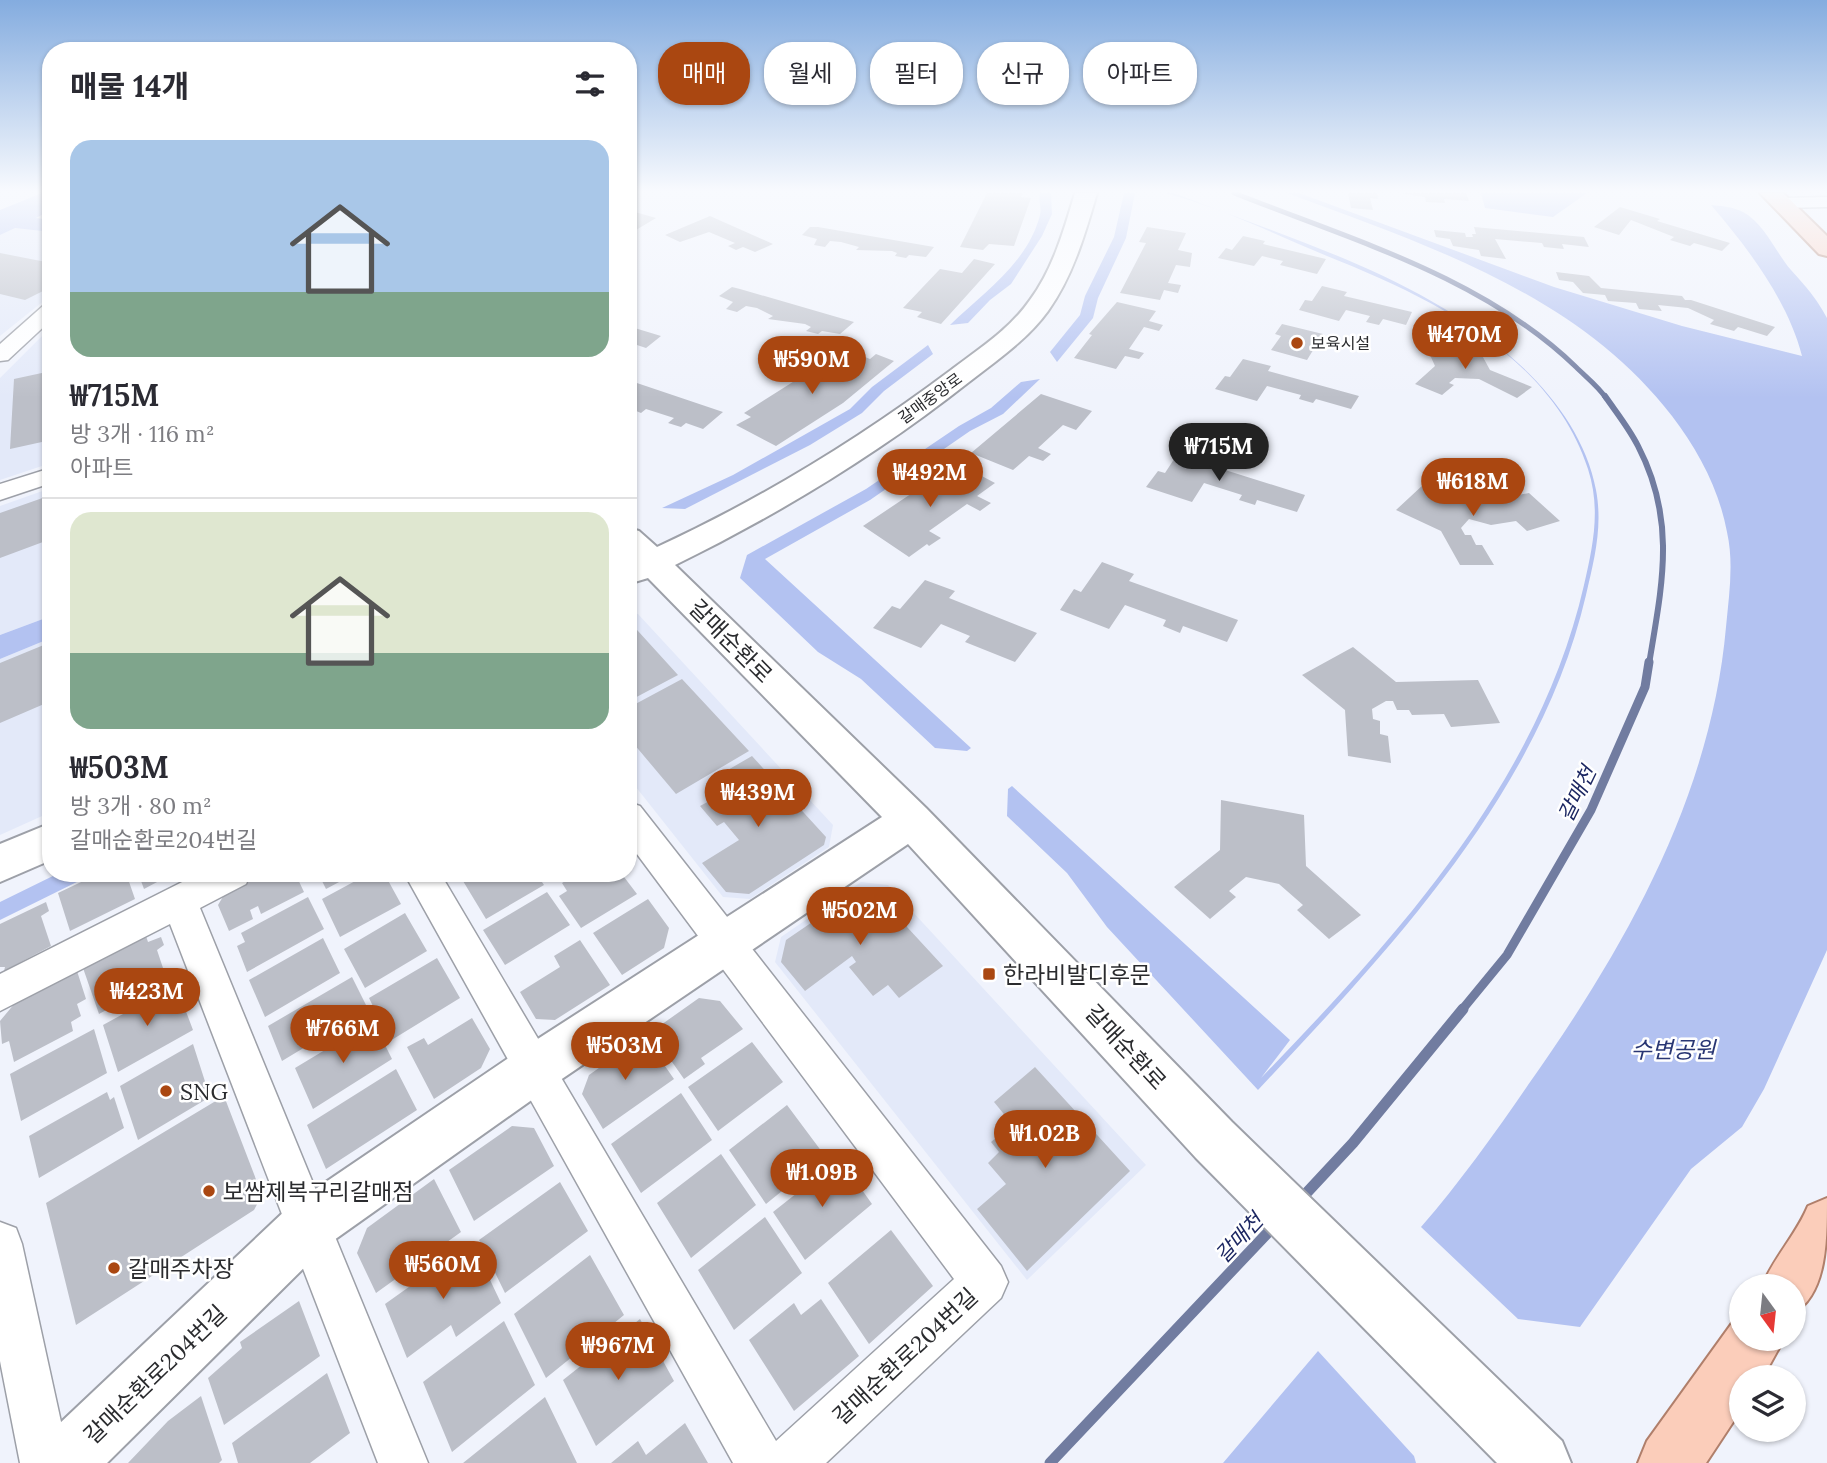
<!DOCTYPE html>
<html lang="ko">
<meta charset="utf-8">
<style>
:root{--surface:#fff;--page:#f7f7f7;--text:#2b2b33;--muted:#7c7c81;--line:#e1e1e2;--accent:#aa4711}
body{margin:0;font-family:Lora,"Noto Sans KR",serif;background:var(--page);color:var(--text);height:100vh;display:flex;flex-direction:column;font-size:26px;white-space:nowrap}
*{box-sizing:border-box;margin:0}
p{font-size:23px;color:var(--muted)}
.icon{flex:none;width:38px;height:38px;fill:none;stroke:currentColor;stroke-width:2;stroke-linecap:round;stroke-linejoin:round}
.map{position:relative;flex:1;overflow:hidden}
.drawer{position:absolute;left:42px;top:42px;width:595px;height:840px;display:flex;flex-direction:column;background:var(--surface);border-radius:28px;box-shadow:0 2px 5px #0004}
.drawer>*{flex:none}
.banner{position:absolute;left:658px;top:42px;width:665px;height:63px;display:flex;gap:14px}
.needle{width:46px;rotate:165deg}
.controls{position:absolute;left:1729px;top:1274px;display:grid;gap:14px}
.controls a{display:grid;place-items:center;width:77px;height:77px;border-radius:50%;background:var(--surface);box-shadow:0 2px 5px #0004;font-size:35px}
.price{position:absolute;translate:-50% -60px;padding:0 16px;border-radius:24px;background:var(--accent);color:#fff;font-size:23px;line-height:46px;filter:drop-shadow(0 2px 4px #0008)}
.price::after{content:'';position:absolute;left:50%;top:42px;width:21px;height:16px;margin-left:-10px;background:inherit;clip-path:polygon(0 0,100% 0,50% 100%)}
.price.current{background:#222;color:#fff}
ul{padding:0;list-style:none}
li{display:grid;align-content:center;gap:14px;height:371px;padding:0 28px}
li+li{border-top:2px solid var(--line)}
li span{display:grid;place-items:center;height:217px;border-radius:21px;color:#555}
li>.icon{margin-inline-start:auto}
span .icon{width:126px;height:126px;fill:#fffc;stroke-width:1}
li b{font-size:30px}
h2{display:flex;justify-content:space-between;align-items:center;height:84px;padding:0 28px;font-size:30px}
.chip{padding:0 24px;border-radius:28px;background:var(--surface);box-shadow:0 2px 5px #0004;font-size:24px;line-height:63px}
.chip.current{background:var(--accent);color:#fff}
.map>svg:first-child{display:block}
.built{fill:#e3e9f9}
.green{fill:#b3c2f1}
.lines{fill:none;stroke-linecap:round;stroke-linejoin:round}
.stream-far3{stroke:#717ca0;stroke-width:5}
.stream-far2{stroke:#717ca0;stroke-width:6}
.stream-far1{stroke:#717ca0;stroke-width:9}
.stream{stroke:#717ca0;stroke-width:11}
.building{fill:#bcbfc8}
.street-casing{stroke:#9da0a8;stroke-width:3}
.secondary-casing{stroke:#9da0a8;stroke-width:4}
.primary-casing{stroke:#b07f6b;stroke-width:4}
.street{fill:#fff;fill-rule:evenodd}
.secondary{fill:#fff;fill-rule:evenodd}
.primary{fill:#fbcdba;fill-rule:evenodd}
.poi-dot{fill:#aa4711;stroke:#fff;stroke-width:2.5}
.labels{text-anchor:middle;dominant-baseline:central;stroke-width:5;stroke-linejoin:round;paint-order:stroke}
.far-poi-label{font-size:16px;fill:#2a2b2e;stroke:#fff;text-anchor:start}
.far-street-label{font-size:16px;fill:#2a2b2e;stroke:#fff}
.water-label{font-size:21px;font-style:italic;fill:#1c2762;stroke:#fff}
.near-street-label{font-size:23px;fill:#2a2b2e;stroke:#fff}
.near-poi-label{font-size:23px;fill:#2a2b2e;stroke:#fff;text-anchor:start}
.near-park-label{font-size:23px;font-style:italic;fill:#293673;stroke:#fff}
</style>
<div class="map">
<svg width="1827" height="1463" viewBox="0 0 1827 1463">
<rect width="100%" height="100%" fill="#f0f3fc"/>
<path class="built" d="M 14,228 L 51,232 L 51,295 L 0,336 L 0,235 Z
M 51,327 L 51,463 L 0,480 L 0,378 Z
M 51,488 L 51,616 L 0,635 L 0,506 Z
M 628,613 L 638,614 L 833,825 L 829,847 L 750,899 L 723,897 L 628,777 Z
M 51,638 L 51,812 L 0,835 L 0,659 Z
M 861,882 L 888,885 L 1146,1165 L 1027,1280 L 775,962 L 781,937 Z"/>
<path class="green" d="M 42,193 L 51,193 L 51,210 L 36,218 L 51,220 L 51,232 L 15,228 L 0,235 L 0,210 Z
M 1040,193 L 1051,193 L 1052,214 L 1042,236 L 1011,284 L 990,300 L 968,323 L 950,325 C 983,293 1028,263 1040,215 C 1042,208 1038,201 1040,193 Z
M 1124,193 L 1135,193 L 1126,238 L 1098,298 L 1093,318 L 1057,362 L 1050,352 L 1080,315 L 1085,296 L 1114,237 Z
M 1165,193 L 1174,193 C 1292,240 1425,277 1519,364 C 1556,398 1587,441 1596,490 C 1603,527 1594,560 1586,595 C 1540,792 1392,947 1258,1090 L 1107,927 L 1067,873 L 1007,816 L 1008,789 L 1012,786 L 1290,1040 L 1261,1078 C 1397,937 1539,782 1584,585 C 1593,546 1601,509 1588,469 C 1551,355 1430,297 1327,256 C 1274,234 1220,207 1165,193 Z
M 1287,193 L 1299,193 L 1554,287 L 1682,326 L 1802,356 C 1788,301 1748,248 1711,205 C 1722,206 1733,207 1743,212 C 1764,223 1776,253 1791,270 C 1807,288 1815,296 1827,318 L 1827,950 L 1764,1089 L 1742,1127 L 1691,1169 L 1580,1327 L 1518,1319 L 1421,1227 C 1460,1182 1495,1133 1528,1085 C 1625,948 1711,797 1726,627 C 1729,595 1734,563 1727,532 C 1719,489 1698,450 1672,416 C 1577,293 1426,245 1287,193 Z
M 1481,193 L 1587,193 L 1553,217 L 1485,208 Z
M 928,345 L 933,354 L 884,391 L 862,413 L 810,445 L 685,509 L 662,508 L 733,475 L 850,409 L 872,387 Z
M 1040,379 L 1003,414 L 970,431 L 870,500 L 765,559 L 971,748 L 967,751 L 935,748 L 861,679 L 818,652 L 740,578 L 747,555 L 866,489 L 959,426 L 991,408 L 1021,382 Z
M 51,616 L 51,638 L 0,659 L 0,635 Z
M 59,873 L 95,873 L 0,920 L 0,902 Z
M 1318,1351 L 1414,1456 L 1416,1463 L 1223,1463 Z"/>
<g class="lines">
<path class="stream-far3" d="M 1234,193 C 1352,240 1483,277 1576,367 C 1586,377 1598,386 1606,398"/>
<path class="stream-far2" d="M 1605,396 C 1616,412 1629,428 1638,446 C 1677,521 1662,585 1649,664"/>
<path class="stream-far1" d="M 1461,1011 L 1507,955 L 1591,810 L 1645,687 L 1649,662"/>
<path class="stream" d="M 1299,1201 L 1353,1143 L 1463,1009
M 1050,1463 L 1275,1225"/>
</g>
<path class="building" d="M 987,193 L 1023,193 L 1021,197 L 1031,198 L 1014,246 L 989,244 L 983,250 L 960,247 Z
M 1348,193 L 1377,193 L 1378,199 L 1370,198 L 1373,210 L 1351,208 Z
M 1398,193 L 1466,193 L 1469,201 L 1444,199 L 1445,203 L 1426,202 L 1425,197 Z
M 1620,207 L 1660,219 L 1657,221 L 1730,243 L 1722,251 L 1694,243 L 1690,246 L 1670,240 L 1674,237 L 1631,220 L 1619,235 L 1594,227 Z
M 628,210 L 656,218 L 636,230 L 628,228 Z
M 710,216 L 773,244 L 755,252 L 743,247 L 736,250 L 728,246 L 735,243 L 709,232 L 680,242 L 665,235 Z
M 810,227 L 818,227 L 934,247 L 926,257 L 909,255 L 906,258 L 895,256 L 897,253 L 892,251 L 856,250 L 859,247 L 841,242 L 830,241 L 825,247 L 814,245 L 817,239 L 802,235 Z
M 1147,227 L 1186,233 L 1178,250 L 1192,253 L 1190,267 L 1176,265 L 1168,283 L 1181,285 L 1178,293 L 1164,290 L 1160,300 L 1120,293 L 1146,243 L 1139,242 Z
M 1474,227 L 1584,237 L 1589,247 L 1562,244 L 1564,249 L 1544,247 L 1542,243 L 1495,239 L 1506,259 L 1481,256 L 1479,250 L 1453,246 L 1450,239 L 1436,237 L 1434,230 L 1465,233 L 1466,237 L 1473,237 L 1472,234 L 1476,234 Z
M 1243,236 L 1265,241 L 1263,244 L 1326,259 L 1317,274 L 1280,265 L 1283,261 L 1262,256 L 1254,266 L 1218,258 L 1226,248 L 1232,250 Z
M 0,253 L 51,263 L 51,287 L 25,300 L 0,294 Z
M 974,259 L 995,264 L 941,324 L 917,317 L 922,312 L 903,308 L 940,269 L 962,273 Z
M 1556,272 L 1589,276 L 1601,288 L 1682,296 L 1685,300 L 1691,300 L 1775,327 L 1767,336 L 1738,327 L 1734,331 L 1710,324 L 1714,320 L 1688,308 L 1658,305 L 1662,311 L 1639,309 L 1636,303 L 1608,301 L 1605,295 L 1583,293 L 1573,282 L 1559,280 Z
M 1322,286 L 1347,292 L 1344,296 L 1412,312 L 1406,325 L 1383,319 L 1379,325 L 1366,322 L 1370,316 L 1346,310 L 1339,321 L 1299,310 L 1305,300 L 1312,301 Z
M 732,287 L 740,289 L 854,322 L 840,334 L 822,331 L 818,334 L 806,331 L 811,327 L 805,324 L 768,319 L 773,316 L 757,308 L 746,306 L 737,312 L 726,309 L 733,302 L 719,296 Z
M 1117,302 L 1156,311 L 1149,321 L 1163,325 L 1159,331 L 1144,327 L 1129,349 L 1144,353 L 1139,359 L 1125,356 L 1116,369 L 1074,358 L 1092,335 L 1089,334 Z
M 1282,324 L 1323,334 L 1307,360 L 1271,350 L 1281,336 L 1275,334 Z
M 628,326 L 638,329 L 661,336 L 646,348 L 628,342 Z
M 1426,346 L 1478,348 L 1490,370 L 1532,387 L 1517,398 L 1479,379 L 1455,378 L 1449,383 L 1454,385 L 1442,395 L 1415,384 L 1435,366 Z
M 845,349 L 870,359 L 876,354 L 894,361 L 843,403 L 776,446 L 736,425 L 751,417 L 744,413 Z
M 1243,359 L 1271,366 L 1268,371 L 1359,396 L 1351,409 L 1316,399 L 1313,403 L 1299,399 L 1301,395 L 1267,386 L 1257,401 L 1215,389 L 1225,376 L 1230,377 Z
M 51,371 L 51,440 L 10,449 L 14,379 Z
M 628,380 L 723,412 L 703,429 L 686,423 L 681,427 L 668,423 L 674,418 L 646,409 L 641,413 L 629,408 L 636,403 L 628,400 Z
M 1041,394 L 1092,411 L 1076,430 L 1063,425 L 1038,448 L 1051,454 L 1043,461 L 1029,456 L 1013,470 L 971,453 Z
M 1180,450 L 1210,459 L 1206,464 L 1305,495 L 1297,512 L 1257,500 L 1255,505 L 1239,500 L 1242,495 L 1204,483 L 1192,502 L 1146,487 L 1158,471 L 1165,473 Z
M 957,463 L 995,483 L 977,496 L 991,503 L 980,511 L 967,504 L 929,531 L 941,538 L 929,546 L 927,544 L 909,557 L 863,526 Z
M 1424,484 L 1470,504 L 1529,493 L 1560,521 L 1527,531 L 1516,521 L 1491,525 L 1469,519 L 1461,528 L 1465,535 L 1471,535 L 1476,545 L 1482,545 L 1494,565 L 1460,565 L 1441,531 L 1396,510 Z
M 51,495 L 51,539 L 0,558 L 0,513 Z
M 1102,562 L 1134,574 L 1129,581 L 1238,620 L 1227,642 L 1183,626 L 1180,633 L 1163,626 L 1166,620 L 1125,605 L 1109,629 L 1060,610 L 1074,589 L 1081,592 Z
M 925,580 L 955,591 L 949,598 L 1037,633 L 1015,662 L 965,642 L 970,636 L 941,624 L 921,648 L 873,628 L 892,606 L 900,609 Z
M 628,620 L 678,675 L 629,701 L 628,699 Z
M 51,642 L 51,701 L 0,723 L 0,663 Z
M 1353,647 L 1396,682 L 1478,680 L 1500,723 L 1451,727 L 1444,714 L 1412,715 L 1409,710 L 1397,710 L 1393,701 L 1386,701 L 1372,709 L 1373,719 L 1380,721 L 1380,734 L 1388,736 L 1391,763 L 1348,756 L 1345,710 L 1302,675 Z
M 682,679 L 749,751 L 676,794 L 628,737 L 628,708 Z
M 752,756 L 826,837 L 824,845 L 749,894 L 726,892 L 702,863 L 739,840 L 724,822 L 717,826 L 700,806 L 726,792 L 714,778 Z
M 1221,800 L 1304,815 L 1306,866 L 1361,915 L 1329,939 L 1297,910 L 1303,905 L 1279,884 L 1246,877 L 1229,891 L 1236,897 L 1210,919 L 1174,887 L 1220,850 Z
M 100,873 L 126,873 L 135,899 L 70,931 L 58,893 Z
M 138,873 L 174,873 L 144,889 Z
M 266,873 L 295,873 L 304,892 L 261,914 L 258,906 L 250,910 L 253,919 L 229,931 L 218,905 L 224,895 Z
M 318,873 L 356,873 L 326,889 Z
M 370,873 L 384,873 L 401,904 L 340,937 L 322,899 Z
M 477,873 L 536,873 L 544,885 L 486,919 L 463,881 Z
M 578,873 L 621,873 L 637,894 L 581,928 L 559,896 L 567,891 L 562,883 Z
M 862,888 L 872,889 L 943,966 L 899,998 L 888,985 L 873,996 L 849,967 L 856,962 L 852,956 L 805,991 L 781,962 L 786,940 Z
M 547,892 L 570,925 L 505,965 L 483,930 Z
M 308,897 L 324,929 L 247,972 L 237,946 L 245,942 L 241,933 Z
M 648,899 L 669,928 L 664,948 L 622,975 L 593,933 Z
M 46,902 L 49,911 L 41,916 L 51,946 L 4,971 L 5,967 L 0,967 L 0,924 Z
M 405,913 L 427,951 L 365,988 L 344,949 Z
M 146,936 L 148,942 L 161,937 L 164,945 L 157,950 L 166,977 L 99,1014 L 83,968 Z
M 323,938 L 340,973 L 265,1017 L 249,980 Z
M 580,940 L 610,985 L 555,1020 L 536,1019 L 520,992 L 560,967 L 554,956 Z
M 437,958 L 460,998 L 390,1041 L 369,998 Z
M 77,971 L 86,999 L 77,1004 L 81,1016 L 71,1022 L 73,1031 L 14,1062 L 9,1041 L 2,1044 L 0,1021 L 15,1003 Z
M 352,977 L 368,1009 L 282,1061 L 268,1026 Z
M 176,985 L 193,1030 L 118,1072 L 103,1025 Z
M 699,998 L 720,1001 L 743,1029 L 701,1058 L 705,1064 L 684,1079 L 651,1032 Z
M 472,1018 L 490,1049 L 481,1068 L 434,1099 L 407,1047 L 424,1038 L 428,1045 Z
M 373,1021 L 392,1059 L 313,1109 L 295,1068 Z
M 94,1029 L 107,1073 L 21,1121 L 10,1074 Z
M 644,1036 L 674,1079 L 603,1129 L 582,1094 L 589,1075 Z
M 752,1042 L 783,1082 L 718,1131 L 688,1087 Z
M 193,1044 L 210,1097 L 138,1140 L 120,1086 Z
M 1035,1067 L 1130,1171 L 1027,1271 L 977,1209 L 1006,1184 L 988,1163 L 999,1152 L 991,1142 L 1012,1124 L 994,1102 Z
M 396,1069 L 417,1110 L 326,1169 L 307,1125 Z
M 107,1092 L 110,1100 L 114,1097 L 124,1128 L 39,1178 L 29,1136 Z
M 681,1093 L 712,1140 L 641,1193 L 611,1144 Z
M 224,1096 L 262,1195 L 254,1210 L 76,1325 L 46,1203 Z
M 787,1105 L 825,1156 L 766,1204 L 729,1150 Z
M 512,1126 L 534,1128 L 554,1166 L 474,1221 L 449,1170 Z
M 721,1154 L 756,1205 L 691,1258 L 657,1203 Z
M 840,1159 L 872,1204 L 805,1260 L 773,1212 Z
M 434,1179 L 461,1232 L 376,1293 L 357,1253 L 367,1228 Z
M 560,1182 L 588,1231 L 505,1293 L 479,1240 Z
M 765,1217 L 802,1273 L 734,1330 L 698,1270 Z
M 891,1230 L 933,1286 L 869,1344 L 828,1283 Z
M 472,1242 L 501,1303 L 456,1337 L 451,1325 L 407,1358 L 385,1304 Z
M 590,1255 L 624,1315 L 546,1378 L 514,1314 Z
M 821,1299 L 859,1356 L 794,1411 L 749,1340 L 794,1303 L 801,1315 Z
M 299,1301 L 320,1356 L 224,1425 L 208,1378 L 242,1348 L 240,1342 Z
M 640,1319 L 674,1381 L 596,1446 L 563,1380 Z
M 504,1321 L 535,1385 L 452,1452 L 423,1382 Z
M 327,1373 L 350,1433 L 310,1463 L 238,1463 L 232,1443 Z
M 201,1396 L 222,1460 L 219,1463 L 128,1463 L 168,1421 Z
M 545,1397 L 577,1463 L 463,1463 Z
M 685,1423 L 708,1463 L 611,1463 L 638,1441 L 646,1455 Z"/>
<g class="lines">
<g class="street-casing">
<path id="street" d="M 1827,197 L 1827,207 L 1781,208 L 1772,203 L 1781,198 Z
M 51,303 L 51,320 L 8,360 L 0,361 L 0,344 L 44,305 Z
M 51,468 L 51,483 L 0,500 L 0,484 Z
M 628,802 L 640,806 L 1001,1266 L 1008,1282 L 1001,1298 L 826,1463 L 733,1463 L 404,873 L 440,873 L 776,1441 L 954,1279 L 628,842 Z
M 200,873 L 251,873 L 246,884 L 200,908 L 428,1463 L 378,1463 L 170,924 L 0,1011 L 0,974 Z
M 0,1222 L 16,1228 L 22,1244 L 70,1463 L 20,1463 L 0,1361 Z"/>
</g>
<g class="secondary-casing">
<path id="secondary" d="M 1075,193 L 1097,193 C 1085,234 1073,276 1048,311 C 1027,340 997,360 969,382 C 878,454 779,514 675,565 L 926,808 L 1232,1122 L 1562,1441 L 1571,1463 L 1497,1463 L 1196,1158 L 908,844 L 550,1087 L 327,1245 L 107,1463 L 32,1463 L 41,1441 L 289,1207 L 516,1053 L 882,817 L 648,578 L 628,584 L 628,528 L 639,531 L 657,547 C 761,499 859,439 951,370 C 979,349 1010,329 1030,300 C 1053,269 1064,230 1075,193 Z
M 51,823 L 51,860 L 0,882 L 0,844 Z"/>
</g>
<g class="primary-casing">
<path id="primary" d="M 1760,193 L 1783,193 L 1827,236 L 1827,256 L 1819,254 Z
M 1827,1198 C 1827,1240 1827,1293 1794,1313 L 1794,1286 L 1762,1286 C 1774,1257 1796,1235 1808,1206 Z
M 1741,1316 L 1741,1339 L 1784,1339 L 1763,1377 L 1741,1377 L 1741,1410 L 1706,1463 L 1638,1463 L 1647,1441 L 1735,1319 Z"/>
</g>
<use href="#street" class="street"/>
<use href="#secondary" class="secondary"/>
<use href="#primary" class="primary"/>
</g>
<linearGradient id="sky" x2="0" y2="1"><stop stop-color="#84acdf"/><stop offset="0.48" stop-color="#f8fafe"/><stop offset="1" stop-color="#f8fafe" stop-opacity="0"/></linearGradient>
<rect width="1827" height="398" fill="url(#sky)"/>
<g class="poi-dot">
<circle cx="1297" cy="343" r="7"/>
<rect x="982" y="967" width="14" height="14" rx="3.5"/>
<circle cx="166" cy="1091" r="7"/>
<circle cx="209" cy="1191" r="7"/>
<circle cx="114" cy="1268" r="7"/>
</g>
<g class="labels">
<g class="far-poi-label">
<text x="1311" y="343">보육시설</text>
</g>
<g class="far-street-label">
<text transform="translate(930 398) rotate(-36)">갈매중앙로</text>
</g>
<g class="water-label">
<text transform="translate(1577 794) rotate(-64)">갈매천</text>
<text transform="translate(1239 1238) rotate(-47)">갈매천</text>
</g>
<g class="near-street-label">
<text transform="translate(731 641) rotate(45)">갈매순환로</text>
<text transform="translate(1126 1047) rotate(47)">갈매순환로</text>
<text transform="translate(905 1356) rotate(-43)">갈매순환로204번길</text>
<text transform="translate(155 1374) rotate(-44)">갈매순환로204번길</text>
</g>
<g class="near-poi-label">
<text x="1003" y="974">한라비발디후문</text>
<text x="180" y="1091">SNG</text>
<text x="223" y="1191">보쌈제복구리갈매점</text>
<text x="128" y="1268">갈매주차장</text>
</g>
<g class="near-park-label">
<text x="1673" y="1049">수변공원</text>
</g>
</g>
</svg>
<div class="controls">
<a><svg class="needle" viewBox="-14 -14 28 28"><path d="M0-13l5 13h-10z" fill="#e53935"/><path d="M0 13l5-13h-10z" fill="#7c7c81"/></svg></a>
<a><svg class="icon" aria-label="layers" viewBox="0 0 24 24"><path d="M12 4l9 5-9 5-9-5zM3 14l9 5 9-5"/></svg></a>
</div>
<b class="price" style="left:1465px;top:371px">₩470M</b>
<b class="price" style="left:812px;top:396px">₩590M</b>
<b class="price current" style="left:1219px;top:483px">₩715M</b>
<b class="price" style="left:930px;top:509px">₩492M</b>
<b class="price" style="left:1473px;top:518px">₩618M</b>
<b class="price" style="left:758px;top:829px">₩439M</b>
<b class="price" style="left:860px;top:947px">₩502M</b>
<b class="price" style="left:147px;top:1028px">₩423M</b>
<b class="price" style="left:343px;top:1065px">₩766M</b>
<b class="price" style="left:625px;top:1082px">₩503M</b>
<b class="price" style="left:1045px;top:1170px">₩1.02B</b>
<b class="price" style="left:822px;top:1209px">₩1.09B</b>
<b class="price" style="left:443px;top:1301px">₩560M</b>
<b class="price" style="left:618px;top:1382px">₩967M</b>
<div class="banner">
<a class="chip current">매매</a>
<a class="chip">월세</a>
<a class="chip">필터</a>
<a class="chip">신규</a>
<a class="chip">아파트</a>
</div>
<section class="drawer">
<h2>매물 14개<svg class="icon" aria-label="filters" viewBox="0 0 24 24"><path d="M4 7h16M4 17h16"/><circle cx="9" cy="7" r="2"/><circle cx="15" cy="17" r="2"/></svg></h2>
<ul>
<li><span style="background:linear-gradient(#a9c7e8 70%,#7fa58c 0)"><svg class="icon" aria-label="home" viewBox="0 0 24 24"><path d="M3 11l9-7 9 7M6 9v11h12V9"/></svg></span><div><b>₩715M</b><p>방 3개 · 116 m²</p><p>아파트</p></div></li>
<li><span style="background:linear-gradient(#dfe7d0 65%,#7fa58c 0)"><svg class="icon" aria-label="home" viewBox="0 0 24 24"><path d="M3 11l9-7 9 7M6 9v11h12V9"/></svg></span><div><b>₩503M</b><p>방 3개 · 80 m²</p><p>갈매순환로204번길</p></div></li>
</ul>
</section>
</div>
